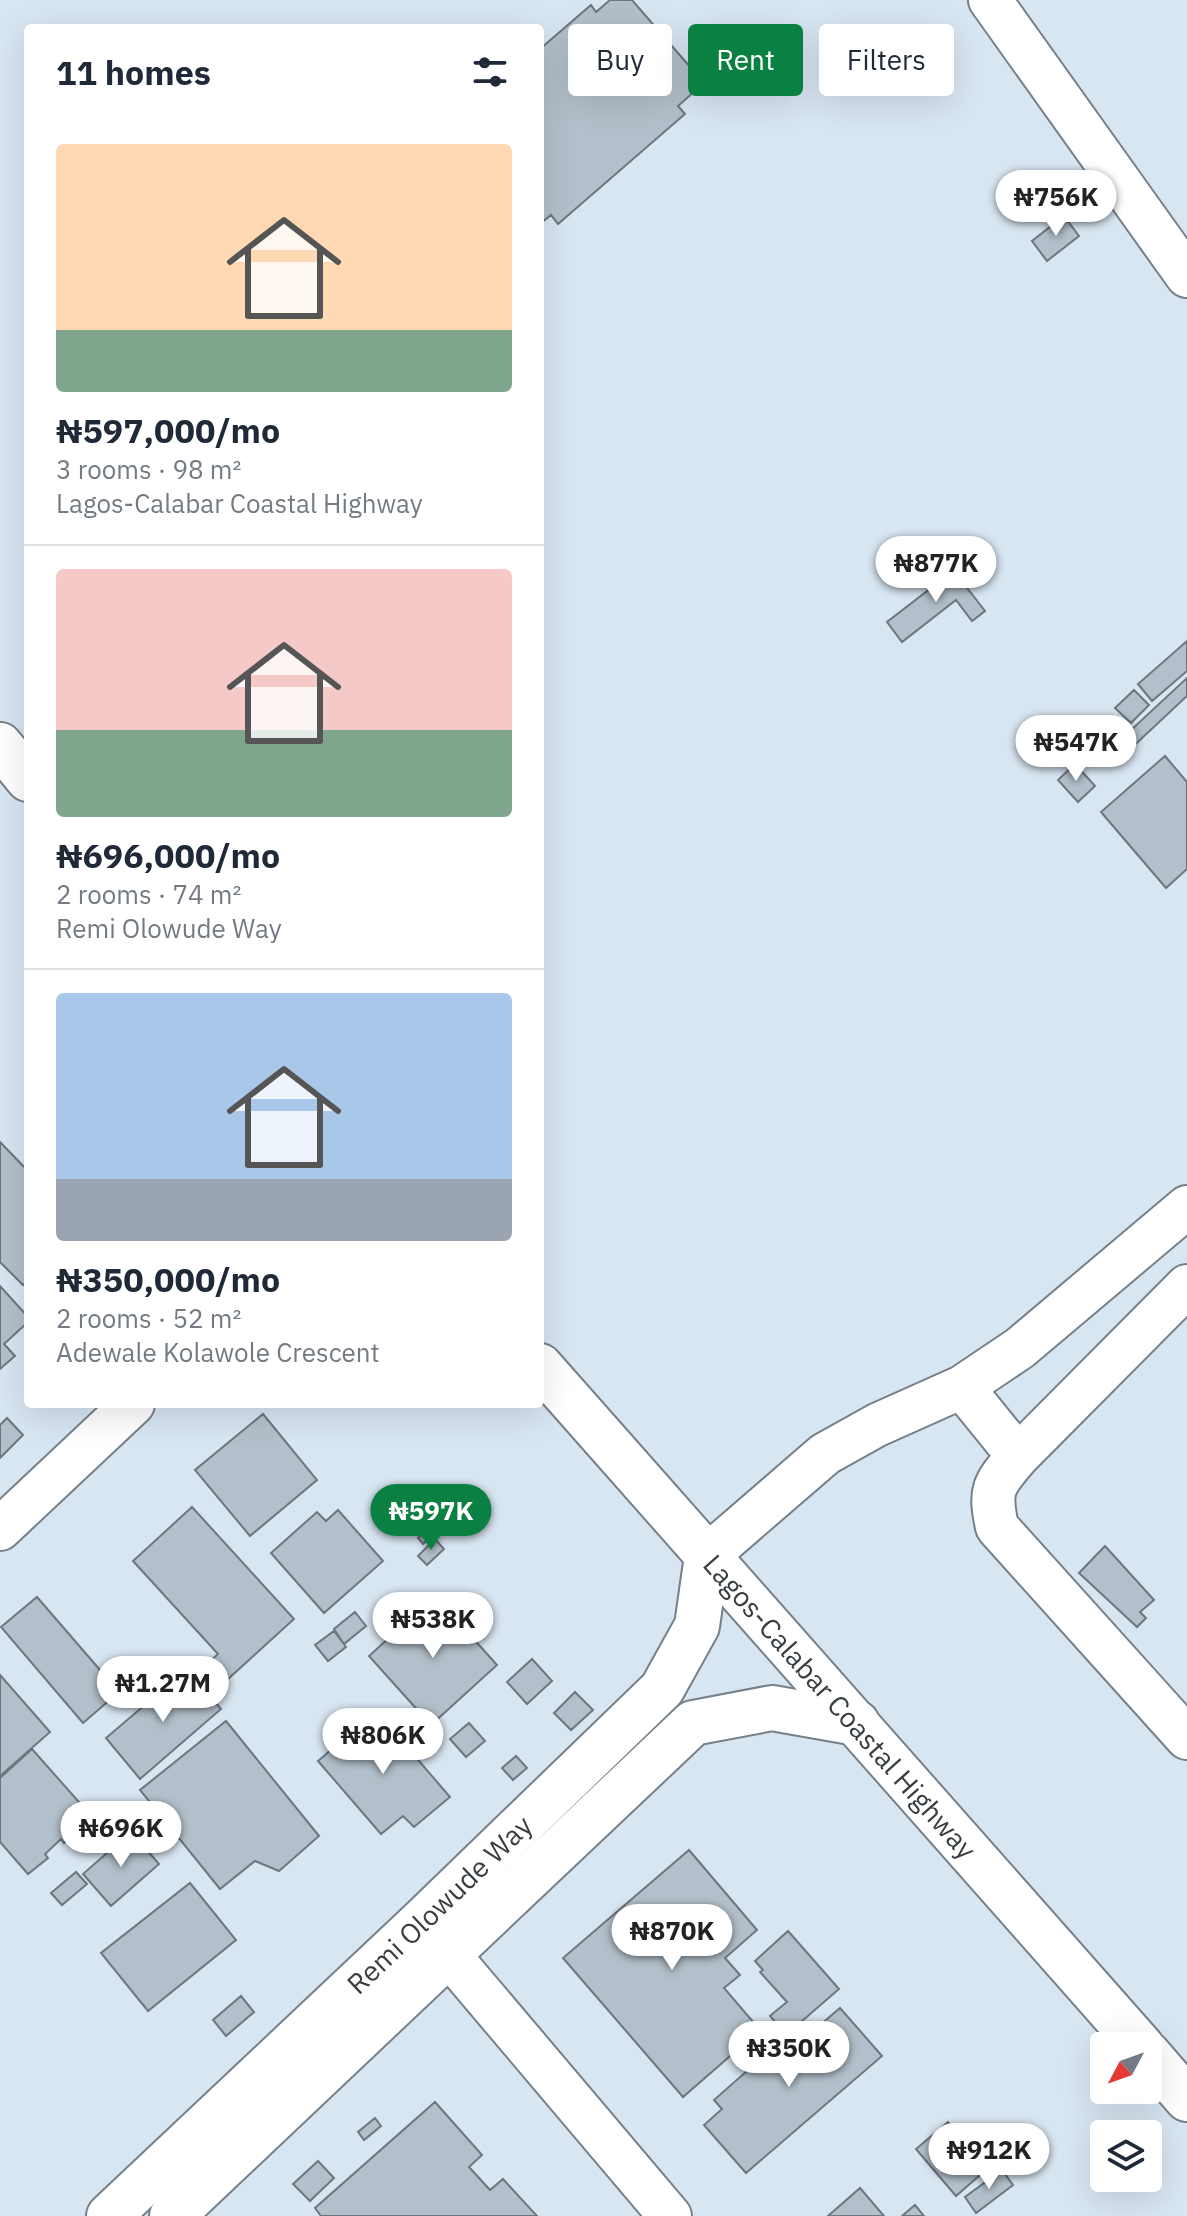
<!DOCTYPE html>
<meta charset="utf-8">
<style>
:root{--surface:#fff;--page:#f6f6f7;--text:#1f2937;--muted:#747a83;--line:#e0e1e3;--accent:#0b8043}
body{margin:0;font-family:"IBM Plex Sans",sans-serif;background:var(--page);color:var(--text);height:100vh;display:flex;flex-direction:column;font-size:30px;white-space:nowrap}
*{box-sizing:border-box;margin:0}
p{font-size:26px;color:var(--muted)}
.icon{flex:none;width:44px;height:44px;fill:none;stroke:currentColor;stroke-width:2;stroke-linecap:round;stroke-linejoin:round}
.map{position:relative;flex:1;overflow:hidden}
.sheet{position:absolute;left:24px;top:24px;width:520px;height:1384px;display:flex;flex-direction:column;background:var(--surface);border-radius:8px;box-shadow:0 8px 32px #0002}
.sheet>*{flex:none}
.banner{position:absolute;left:568px;top:24px;width:498px;height:72px;display:flex;gap:16px}
.needle{width:52px;rotate:229deg}
.fabs{position:absolute;left:1090px;top:2032px;display:grid;gap:16px}
.fabs a{display:grid;place-items:center;width:72px;height:72px;border-radius:8px;background:var(--surface);box-shadow:0 8px 32px #0002;font-size:40px}
.price{position:absolute;translate:-50% -68px;padding:0 18px;border-radius:28px;background:#fff;color:#222;font-size:26px;line-height:52px;filter:drop-shadow(0 2px 4px #0008)}
.price::after{content:'';position:absolute;left:50%;top:48px;width:24px;height:18px;margin-left:-12px;background:inherit;clip-path:polygon(0 0,100% 0,50% 100%)}
.price.active{background:var(--accent);color:#fff}
ul{padding:0;list-style:none}
li{display:grid;align-content:center;gap:16px;height:424px;padding:0 32px}
li+li{border-top:2px solid var(--line)}
li span{display:grid;place-items:center;height:248px;border-radius:8px;color:#555}
li>.icon{margin-inline-start:auto}
span .icon{width:144px;height:144px;fill:#fffc;stroke-width:1}
li b{font-size:34px}
h2{display:flex;justify-content:space-between;align-items:center;height:96px;padding:0 32px;font-size:34px}
.tag{padding:0 28px;border-radius:8px;background:var(--surface);box-shadow:0 8px 32px #0002;font-size:28px;line-height:72px}
.tag.active{background:var(--accent);color:#fff}
.map>svg:first-child{display:block}
.building{fill:#b3c0cb;stroke:#6b7781;stroke-width:2}
.lines{fill:none;stroke-linecap:round;stroke-linejoin:round}
.minor-casing{stroke:#74808b;stroke-width:46}
.secondary-casing{stroke:#74808b;stroke-width:48}
.trunk-casing{stroke:#74808b;stroke-width:48}
.minor{stroke:#fff;stroke-width:42}
.secondary{stroke:#fff;stroke-width:44}
.trunk{stroke:#fff;stroke-width:44}
.labels{text-anchor:middle;dominant-baseline:central;stroke-width:8;stroke-linejoin:round;paint-order:stroke}
.street-label{font-size:28px;fill:#383e42;stroke:#e5f3ff}
</style>
<div class="map">
<svg width="1187" height="2216" viewBox="0 0 1187 2216">
<rect width="100%" height="100%" fill="#d8e6f2"/>
<path class="building" d="M 610,0 L 632,0 L 704,83 L 678,106 L 685,114 L 558,224 L 551,215 L 540,224 L 540,49 L 591,5 L 596,12 Z
M 1064,216 L 1079,236 L 1047,261 L 1032,241 Z
M 947,562 L 985,611 L 972,621 L 956,600 L 902,642 L 887,622 L 940,581 L 933,572 Z
M 1187,641 L 1187,671 L 1152,701 L 1138,684 Z
M 1187,678 L 1187,696 L 1126,753 L 1117,743 Z
M 1134,690 L 1149,705 L 1131,723 L 1115,708 Z
M 1105,717 L 1120,733 L 1110,742 L 1095,726 Z
M 1165,756 L 1187,782 L 1187,869 L 1166,888 L 1101,812 Z
M 1075,764 L 1095,786 L 1078,802 L 1058,780 Z
M 0,1142 L 28,1171 L 28,1280 L 23,1285 L 0,1262 Z
M 0,1286 L 28,1317 L 28,1322 L 4,1344 L 15,1356 L 0,1369 Z
M 263,1414 L 317,1480 L 250,1536 L 195,1470 Z
M 7,1418 L 23,1435 L 0,1458 L 0,1425 Z
M 192,1507 L 294,1619 L 217,1689 L 200,1670 L 218,1654 L 133,1561 Z
M 338,1510 L 383,1561 L 324,1613 L 271,1553 L 317,1512 L 326,1521 Z
M 427,1529 L 433,1535 L 423,1544 L 418,1538 Z
M 435,1539 L 444,1549 L 427,1565 L 418,1556 Z
M 1105,1546 L 1154,1600 L 1140,1612 L 1146,1618 L 1137,1627 L 1079,1573 Z
M 435,1596 L 497,1665 L 431,1725 L 369,1656 Z
M 37,1597 L 119,1692 L 83,1723 L 1,1627 Z
M 355,1612 L 366,1626 L 344,1644 L 334,1629 Z
M 334,1631 L 346,1647 L 328,1661 L 315,1645 Z
M 532,1659 L 552,1681 L 527,1704 L 507,1682 Z
M 187,1669 L 221,1709 L 140,1779 L 106,1738 Z
M 0,1675 L 50,1732 L 0,1776 Z
M 575,1692 L 593,1710 L 571,1730 L 554,1713 Z
M 376,1711 L 450,1797 L 414,1827 L 403,1816 L 381,1834 L 318,1761 Z
M 226,1721 L 319,1836 L 279,1871 L 255,1861 L 220,1889 L 140,1790 Z
M 469,1723 L 485,1741 L 466,1757 L 450,1739 Z
M 32,1749 L 93,1818 L 64,1843 L 61,1839 L 45,1854 L 48,1858 L 28,1874 L 0,1842 L 0,1778 Z
M 516,1756 L 527,1768 L 513,1780 L 502,1768 Z
M 131,1832 L 159,1864 L 111,1906 L 83,1874 Z
M 689,1850 L 757,1930 L 725,1958 L 740,1975 L 724,1988 L 760,2030 L 683,2097 L 563,1958 Z
M 76,1872 L 87,1884 L 62,1905 L 51,1893 Z
M 190,1883 L 236,1940 L 148,2011 L 101,1953 Z
M 788,1931 L 839,1989 L 786,2035 L 770,2016 L 787,2002 L 760,1972 L 763,1970 L 755,1961 Z
M 241,1996 L 254,2012 L 226,2036 L 213,2020 Z
M 840,2008 L 882,2056 L 746,2173 L 704,2125 L 722,2109 L 714,2100 L 789,2034 L 798,2044 Z
M 435,2102 L 482,2155 L 469,2167 L 490,2190 L 503,2179 L 537,2216 L 321,2216 L 315,2208 Z
M 375,2118 L 381,2126 L 364,2140 L 358,2132 Z
M 948,2122 L 987,2169 L 956,2196 L 916,2149 Z
M 318,2161 L 334,2178 L 310,2201 L 293,2184 Z
M 1002,2170 L 1013,2185 L 976,2213 L 965,2197 Z
M 860,2188 L 884,2216 L 828,2216 Z
M 915,2205 L 924,2216 L 902,2216 Z"/>
<g class="lines">
<g class="minor-casing">
<path id="minor" d="M 990,0 L 1187,276
M 1187,1286 L 1018,1456 C 993,1485 989,1489 997,1527 L 1187,1738
M 962,1387 L 1018,1456
M 0,1529 L 133,1404
M 707,1556 L 825,1454 L 877,1425 L 962,1387 L 1020,1348 L 1187,1207
M 427,1929 L 670,2216"/>
</g>
<g class="secondary-casing">
<g id="secondary">
<path id="s1" d="M 109,2216 L 421,1922 L 662,1689 L 697,1626 L 707,1556"/>
<path d="M 172,2216 L 693,1723 L 772,1708 L 857,1723"/>
</g>
</g>
<g class="trunk-casing">
<g id="trunk">
<path d="M 0,745 L 28,779"/>
<path id="s2" d="M 540,1366 L 1141,2046"/>
<path d="M 1148,2054 L 1187,2099"/>
</g>
</g>
<use href="#minor" class="minor"/>
<use href="#secondary" class="secondary"/>
<use href="#trunk" class="trunk"/>
</g>
<g class="labels">
<g class="street-label">
<text stroke="none"><textPath href="#s2" startOffset="454">Lagos-Calabar Coastal Highway</textPath></text>
<text stroke="none"><textPath href="#s1" startOffset="454">Remi Olowude Way</textPath></text>
</g>
</g>
</svg>
<div class="fabs">
<a><svg class="needle" viewBox="-14 -14 28 28"><path d="M0-13l5 13h-10z" fill="#e53935"/><path d="M0 13l5-13h-10z" fill="#747a83"/></svg></a>
<a><svg class="icon" aria-label="layers" viewBox="0 0 24 24"><path d="M12 4l9 5-9 5-9-5zM3 14l9 5 9-5"/></svg></a>
</div>
<b class="price" style="left:1056px;top:238px">₦756K</b>
<b class="price" style="left:936px;top:604px">₦877K</b>
<b class="price" style="left:1076px;top:783px">₦547K</b>
<b class="price active" style="left:431px;top:1552px">₦597K</b>
<b class="price" style="left:433px;top:1660px">₦538K</b>
<b class="price" style="left:163px;top:1724px">₦1.27M</b>
<b class="price" style="left:383px;top:1776px">₦806K</b>
<b class="price" style="left:121px;top:1869px">₦696K</b>
<b class="price" style="left:672px;top:1972px">₦870K</b>
<b class="price" style="left:789px;top:2089px">₦350K</b>
<b class="price" style="left:989px;top:2191px">₦912K</b>
<div class="banner">
<a class="tag">Buy</a>
<a class="tag active">Rent</a>
<a class="tag">Filters</a>
</div>
<section class="sheet">
<h2>11 homes<svg class="icon" aria-label="filters" viewBox="0 0 24 24"><path d="M4 7h16M4 17h16"/><circle cx="9" cy="7" r="2"/><circle cx="15" cy="17" r="2"/></svg></h2>
<ul>
<li><span style="background:linear-gradient(#ffd9b3 75%,#7fa58c 0)"><svg class="icon" aria-label="home" viewBox="0 0 24 24"><path d="M3 11l9-7 9 7M6 9v11h12V9"/></svg></span><div><b>₦597,000/mo</b><p>3 rooms · 98 m²</p><p>Lagos-Calabar Coastal Highway</p></div></li>
<li><span style="background:linear-gradient(#f6c9c9 65%,#7fa58c 0)"><svg class="icon" aria-label="home" viewBox="0 0 24 24"><path d="M3 11l9-7 9 7M6 9v11h12V9"/></svg></span><div><b>₦696,000/mo</b><p>2 rooms · 74 m²</p><p>Remi Olowude Way</p></div></li>
<li><span style="background:linear-gradient(#a9c7e8 75%,#9aa5b1 0)"><svg class="icon" aria-label="home" viewBox="0 0 24 24"><path d="M3 11l9-7 9 7M6 9v11h12V9"/></svg></span><div><b>₦350,000/mo</b><p>2 rooms · 52 m²</p><p>Adewale Kolawole Crescent</p></div></li>
</ul>
</section>
</div>
